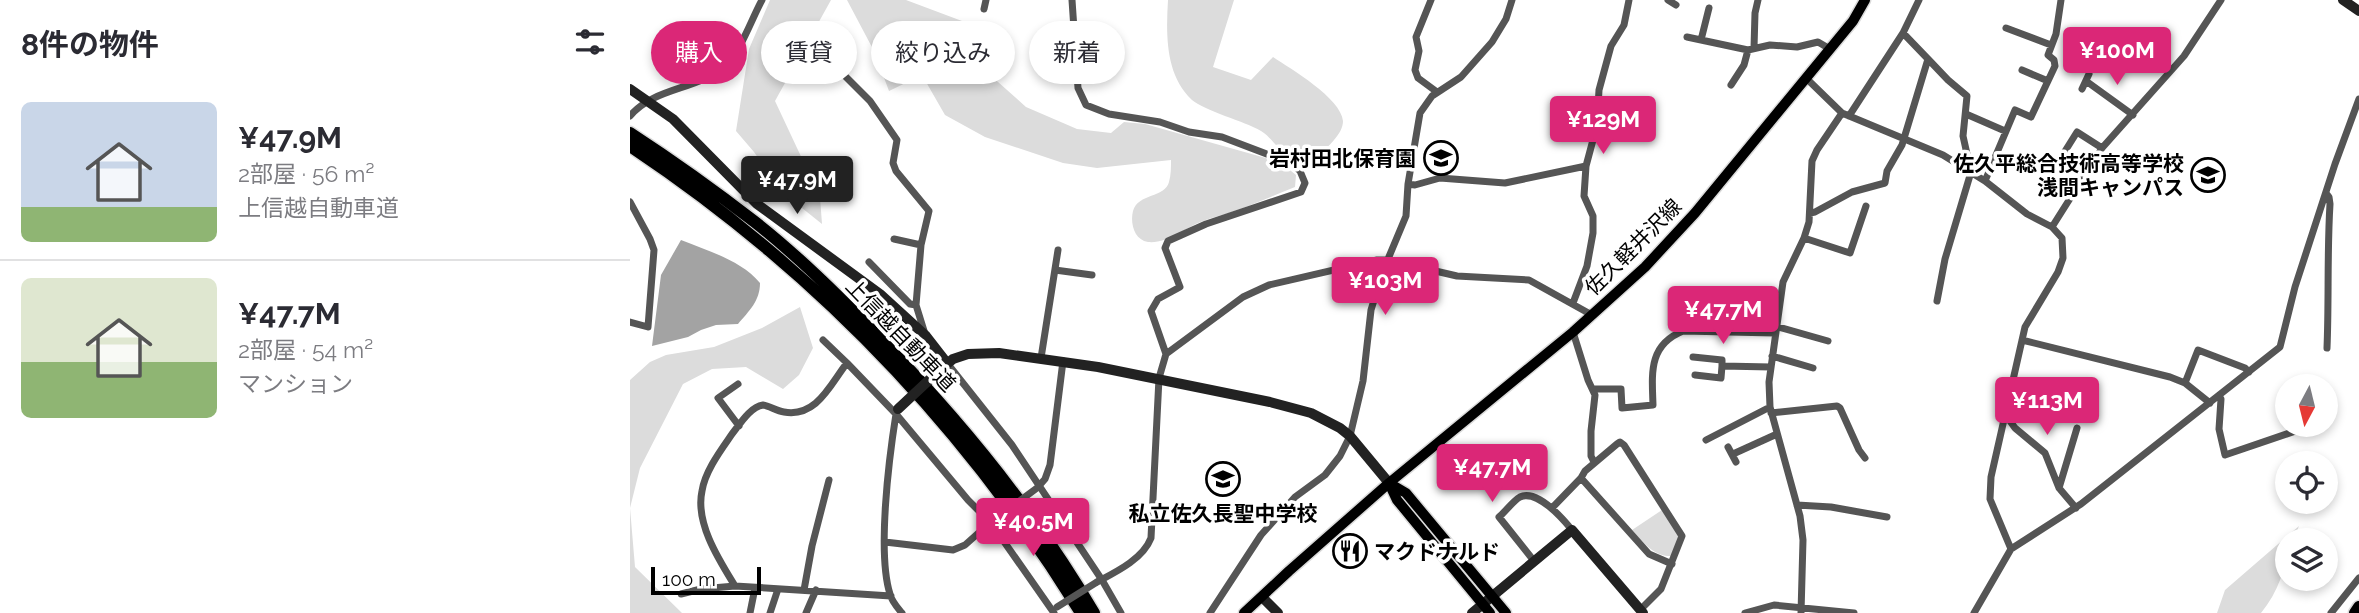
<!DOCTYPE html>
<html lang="ja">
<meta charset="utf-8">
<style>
:root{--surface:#fff;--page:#f2f2f3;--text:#2b2b33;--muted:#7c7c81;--line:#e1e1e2;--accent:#db2777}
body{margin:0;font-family:Raleway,"Noto Sans JP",sans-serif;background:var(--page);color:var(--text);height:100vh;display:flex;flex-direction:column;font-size:26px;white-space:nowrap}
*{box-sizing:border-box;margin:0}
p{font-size:23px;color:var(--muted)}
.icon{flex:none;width:38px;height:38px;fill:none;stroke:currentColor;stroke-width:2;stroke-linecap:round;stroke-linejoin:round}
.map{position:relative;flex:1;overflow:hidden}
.sheet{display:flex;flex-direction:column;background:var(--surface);width:630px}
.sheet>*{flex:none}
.top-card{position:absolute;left:21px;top:21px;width:665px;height:63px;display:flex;gap:14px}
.needle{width:46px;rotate:187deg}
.controls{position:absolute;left:1645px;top:374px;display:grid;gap:14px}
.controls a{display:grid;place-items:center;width:63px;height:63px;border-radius:50%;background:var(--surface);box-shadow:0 4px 10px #0003;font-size:35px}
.scale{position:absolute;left:21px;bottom:18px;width:110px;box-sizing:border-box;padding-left:7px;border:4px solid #000;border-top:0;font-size:19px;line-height:24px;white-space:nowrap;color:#000;-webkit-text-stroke:5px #fff;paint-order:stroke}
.price{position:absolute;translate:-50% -60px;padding:0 16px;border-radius:7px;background:var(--accent);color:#fff;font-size:23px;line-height:46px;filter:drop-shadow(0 2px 4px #0008)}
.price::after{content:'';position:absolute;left:50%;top:42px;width:21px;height:16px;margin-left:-10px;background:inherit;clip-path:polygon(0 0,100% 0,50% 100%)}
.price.active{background:#222;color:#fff}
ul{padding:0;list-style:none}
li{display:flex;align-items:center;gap:21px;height:175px;padding:0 21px}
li+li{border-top:2px solid var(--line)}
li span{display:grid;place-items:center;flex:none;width:196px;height:140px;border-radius:10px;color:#555}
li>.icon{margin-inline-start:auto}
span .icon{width:84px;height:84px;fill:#fffc;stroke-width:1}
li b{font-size:30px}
h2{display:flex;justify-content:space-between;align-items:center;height:84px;padding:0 21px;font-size:30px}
.tag{padding:0 24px;border-radius:32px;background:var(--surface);box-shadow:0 4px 10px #0003;font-size:24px;line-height:63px}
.tag.active{background:var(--accent);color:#fff}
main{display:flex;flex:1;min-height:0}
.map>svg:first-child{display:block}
.green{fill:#dcdcdc}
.water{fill:#a3a3a3}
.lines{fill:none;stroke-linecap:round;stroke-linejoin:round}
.primary-casing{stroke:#dbdbdb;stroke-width:13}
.highway-casing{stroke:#dbdbdb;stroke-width:15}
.street{stroke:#555;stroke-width:7}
.secondary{stroke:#222;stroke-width:10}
.primary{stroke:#000;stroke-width:10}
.highway{stroke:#000;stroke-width:12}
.street-bridge{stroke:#555;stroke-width:7}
.secondary-bridge{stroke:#222;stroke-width:10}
.labels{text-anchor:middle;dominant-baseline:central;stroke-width:7;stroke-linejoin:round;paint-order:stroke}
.poi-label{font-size:21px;font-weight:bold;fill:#000;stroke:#fff;text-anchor:end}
.street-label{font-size:21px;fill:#000;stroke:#fff}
</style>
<main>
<section class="sheet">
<h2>8件の物件<svg class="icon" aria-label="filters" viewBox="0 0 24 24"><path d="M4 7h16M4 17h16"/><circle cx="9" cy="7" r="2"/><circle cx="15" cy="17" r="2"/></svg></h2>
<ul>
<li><span style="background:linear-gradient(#c9d6e8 75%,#8fb573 0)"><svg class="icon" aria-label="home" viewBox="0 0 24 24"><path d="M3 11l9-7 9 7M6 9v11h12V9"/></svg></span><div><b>¥47.9M</b><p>2部屋 · 56 m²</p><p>上信越自動車道</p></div></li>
<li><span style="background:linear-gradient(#dfe7d0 60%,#8fb573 0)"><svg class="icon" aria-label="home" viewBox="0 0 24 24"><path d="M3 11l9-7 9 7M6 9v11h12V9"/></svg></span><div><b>¥47.7M</b><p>2部屋 · 54 m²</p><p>マンション</p></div></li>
</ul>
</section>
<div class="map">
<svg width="1729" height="613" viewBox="0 0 1729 613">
<rect width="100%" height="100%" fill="#fff"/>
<path class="green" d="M 140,0 L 201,0 L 145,101 L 190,197 L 192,224 L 152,192 L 124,152 L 106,131 L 119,49 Z
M 217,0 L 276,0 L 340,24 L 350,66 L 396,107 L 447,129 L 481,133 L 494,122 L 515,124 L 650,162 L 666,175 L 665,187 C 645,195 625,204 604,211 C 594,215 583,217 573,221 C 556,227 537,244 518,242 C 504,240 500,223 503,211 C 508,193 535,198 539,182 C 541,175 541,167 541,160 L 467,168 L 433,163 L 355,137 L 315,115 L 292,75 L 259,91 L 244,51 Z
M 538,0 L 604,0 L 583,67 L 621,80 L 643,57 C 661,69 711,98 713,121 C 713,128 709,134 704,140 C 698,148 684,159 674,160 C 653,162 646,140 631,131 C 614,121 575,111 562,100 C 535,75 536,34 538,0 Z
M 170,307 L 183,348 L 169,375 L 153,389 L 116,367 L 82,369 L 53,384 L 10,468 L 0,508 L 5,567 L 52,613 L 0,613 L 0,380 L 20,362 L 36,355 L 84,347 L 132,328 Z
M 1032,510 L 1049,536 L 1042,556 C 1024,557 1014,543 1002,530 Z
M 1669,526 L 1663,541 L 1657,541 C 1657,568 1648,592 1631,613 L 1587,613 L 1595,590 Z"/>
<path class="water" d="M 51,240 C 78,251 111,260 130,283 C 130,301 119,311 108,324 L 86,325 L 71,330 L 58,337 L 22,346 L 31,275 Z"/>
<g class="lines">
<g class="primary-casing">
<path id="primary" d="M 759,483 L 776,493 L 876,613
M 759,483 L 767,500 L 860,613
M 614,613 L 659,571 L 759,483 L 943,332 L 1015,267 L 1065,213 L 1223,21 L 1235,0"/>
</g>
<g class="highway-casing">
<path id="highway" d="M 0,133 C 43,161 85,191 125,222 C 171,258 213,300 253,342 C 333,424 406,514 464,613
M 0,146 C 185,269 334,424 451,613
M 1725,613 L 1729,607"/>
</g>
<path class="street" d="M 442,0 L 448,88 L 456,105 L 479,114 L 530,122 L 559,132 L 592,137 L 663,164 L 670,171 L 675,183 L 671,192 L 576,224 L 538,241 L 535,248 L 550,287 L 528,299 L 521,311 L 536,354
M 801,0 L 786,37 L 789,51 L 785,70 L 788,78 L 807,92
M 1038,0 L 1046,5
M 354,9 L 356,0
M 1376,28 L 1421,45
M 1057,37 L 1118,50
M 1071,40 L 1079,8
M 1124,48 L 1125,13 L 1128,0
M 1298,59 L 1318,80 L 1337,96 L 1333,136 L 1341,172 L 1315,259 L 1307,301
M 1392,70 L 1418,81
M 212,73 L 240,101 L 267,140 L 263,163 L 266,171 L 299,211 L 291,245 L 286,305 L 295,334
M 1176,78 L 1212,113 L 1313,155 L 1355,181 L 1397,214 L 1422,227
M 1456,81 L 1503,115
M 1101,85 L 1114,65 L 1118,50 L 1140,45 L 1167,47 L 1188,42 L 1200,49
M 1452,89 L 1459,74
M 1336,114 L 1375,131
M 0,116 C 24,87 68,90 95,66 C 110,53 122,18 132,0
M 1219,116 L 1273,33 L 1289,0
M 1456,170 L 1432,156 L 1447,132 L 1472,148
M 1355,181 L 1385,110 L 1401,117 L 1425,66 L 1424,60 L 1418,55 L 1426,34 L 1431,0
M 778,184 L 785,185 L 810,178 L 875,183 L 956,166
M 1696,193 L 1699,197 L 1700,204 C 1697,252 1699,300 1697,348
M 0,202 L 20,239 L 24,250 L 18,327 L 0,322
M 1180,213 L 1185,212 L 1222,192 L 1255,183 L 1257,171 L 1272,145 L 1298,59 L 1273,33
M 1174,238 L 1220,253 L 1236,206
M 264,239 L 291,245
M 239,262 L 280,304 L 286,305
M 425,270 L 462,275
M 943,303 L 957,266 L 963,233 L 963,216 L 954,196 L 956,166 L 967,125 L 969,90 L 981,46 L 994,25 L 999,0
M 1145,326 L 1198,341
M 943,332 L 958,380 L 965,395 L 961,431 L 961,456 L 964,462
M 193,340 L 217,363
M 1392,340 L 1540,377 L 1555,383 L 1580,403
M 1142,356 L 1183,368
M 1063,357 L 1092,360 L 1092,366
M 411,358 L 428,250
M 317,363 L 382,445 L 472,580 L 491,613
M 1065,375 L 1091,378 L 1092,366 L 1141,367
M 1555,383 L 1568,350 L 1615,368 L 1619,372
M 108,384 L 88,398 L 109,426
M 964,389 L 991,389 L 992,408 L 1023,405 C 1022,374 1018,345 1053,331 L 1145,333
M 1589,396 L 1591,399 L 1589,429 L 1595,455 L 1683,425
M 1141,413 L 1207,406 L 1210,408 L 1229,450 L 1235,458
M 266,414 C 259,458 247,553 260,594 C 262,602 267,607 272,613
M 1375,414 L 1385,428 L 1415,453 L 1429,488
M 1076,440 L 1140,407
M 1098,447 L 1106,462
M 1103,454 L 1147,434
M 951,478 L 1019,554 L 1042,564
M 408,487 L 415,479 L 420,465 L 433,361
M 1167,505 L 1201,507 L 1257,517
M 922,508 L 951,478 L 955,471 L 987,444 L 990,442 L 994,445 L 1052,536 L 1031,589 L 1010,610
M 1446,508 L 1429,488 L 1447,428
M 255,542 L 323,550 L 335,545 L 363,520
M 1381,549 L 1360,499 L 1361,477 L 1395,327 L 1428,272 L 1433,258 L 1432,238 L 1422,227 L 1472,148 L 1554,56 L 1591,0
M 904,561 L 869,517 C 875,512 883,501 890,497 C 907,489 933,519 942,530
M 467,582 C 486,572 513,559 521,538 L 529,378 L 536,354 L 613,297 L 639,285 L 747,260 L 758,260 L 827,276 L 899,280 L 962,315
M 174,590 L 182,546 L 199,480
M 51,594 L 71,589 L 105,586
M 261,596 L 105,586 C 89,560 65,523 72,491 C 75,471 91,450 102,434 C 110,424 120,407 133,405 C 140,406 146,411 154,412 C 187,418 201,383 217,363 L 266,414 L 338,500 L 361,523 L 424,613
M 120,613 L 125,588
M 140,613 L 148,589
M 176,613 L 186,590
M 580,613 L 631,535 L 665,497 L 695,475 L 710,456 L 720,436 L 733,381 L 741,310 L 753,271 L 776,216 L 778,184 L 790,113 L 802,96 L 831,77 L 862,42 L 876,19 L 882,0
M 1115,613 L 1144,605 L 1224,613
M 1171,613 L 1173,540 L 1170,516 L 1140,407 L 1139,382 L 1153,282 L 1174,238 L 1179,222 L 1182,161 L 1187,150 L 1212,113
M 1344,613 L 1381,549 L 1451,504 L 1650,347 L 1665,287 L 1705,164 L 1729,99
M 1701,613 L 1729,578"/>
<path class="secondary" d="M 1713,0 L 1729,11
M 0,89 L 43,119 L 127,204 L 250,294 L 296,336 L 317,363
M 313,367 L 323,359 L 338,354 L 369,353 L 468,367 L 640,402 L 681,413 L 710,428 L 720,436 L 759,483
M 632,597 L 648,613
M 842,613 L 942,530 L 1013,613"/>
<use href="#primary" class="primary"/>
<use href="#highway" class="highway"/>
<path class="street-bridge" d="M 364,520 L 407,488
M 427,607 L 467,582"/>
<path class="secondary-bridge" d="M 268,409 L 313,367"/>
</g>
<defs>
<g id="school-ring" transform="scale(1.75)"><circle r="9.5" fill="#fff" stroke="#000" stroke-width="1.5"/><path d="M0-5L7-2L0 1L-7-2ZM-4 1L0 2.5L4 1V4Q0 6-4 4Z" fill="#000"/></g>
<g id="restaurant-ring" transform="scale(1.75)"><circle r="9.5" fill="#fff" stroke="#000" stroke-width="1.5"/><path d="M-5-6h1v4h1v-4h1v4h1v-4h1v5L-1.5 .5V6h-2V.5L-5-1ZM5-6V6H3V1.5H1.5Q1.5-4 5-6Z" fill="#000"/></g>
</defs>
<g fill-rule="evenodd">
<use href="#school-ring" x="811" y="158"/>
<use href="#school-ring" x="1578" y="175"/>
<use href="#school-ring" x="593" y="479"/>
<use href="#restaurant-ring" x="720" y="551"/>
</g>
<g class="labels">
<g class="poi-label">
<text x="786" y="158">岩村田北保育園</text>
<text x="1554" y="163">佐久平総合技術高等学校<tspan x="1554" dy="24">浅間キャンパス</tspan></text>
<text x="593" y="513" text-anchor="middle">私立佐久長聖中学校</text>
<text x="744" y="551" text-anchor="start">マクドナルド</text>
</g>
<g class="street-label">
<text transform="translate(1003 247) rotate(-45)">佐久軽井沢線</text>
<text transform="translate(271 335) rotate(46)">上信越自動車道</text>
</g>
</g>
</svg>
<div class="controls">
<a><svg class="needle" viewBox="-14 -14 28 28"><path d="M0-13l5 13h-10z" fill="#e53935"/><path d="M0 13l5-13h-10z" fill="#7c7c81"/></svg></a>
<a><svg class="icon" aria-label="locate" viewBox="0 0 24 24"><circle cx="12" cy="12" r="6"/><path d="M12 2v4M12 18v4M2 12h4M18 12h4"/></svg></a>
<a><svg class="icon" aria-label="layers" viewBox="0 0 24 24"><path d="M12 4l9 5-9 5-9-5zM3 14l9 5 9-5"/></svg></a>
</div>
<div class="scale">100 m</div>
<b class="price" style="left:1487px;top:87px">¥100M</b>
<b class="price" style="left:973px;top:156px">¥129M</b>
<b class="price active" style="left:167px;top:216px">¥47.9M</b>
<b class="price" style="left:755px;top:317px">¥103M</b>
<b class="price" style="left:1093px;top:346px">¥47.7M</b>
<b class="price" style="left:1417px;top:437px">¥113M</b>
<b class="price" style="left:862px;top:504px">¥47.7M</b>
<b class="price" style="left:403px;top:558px">¥40.5M</b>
<div class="top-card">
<a class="tag active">購入</a>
<a class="tag">賃貸</a>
<a class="tag">絞り込み</a>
<a class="tag">新着</a>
</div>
</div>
</main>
